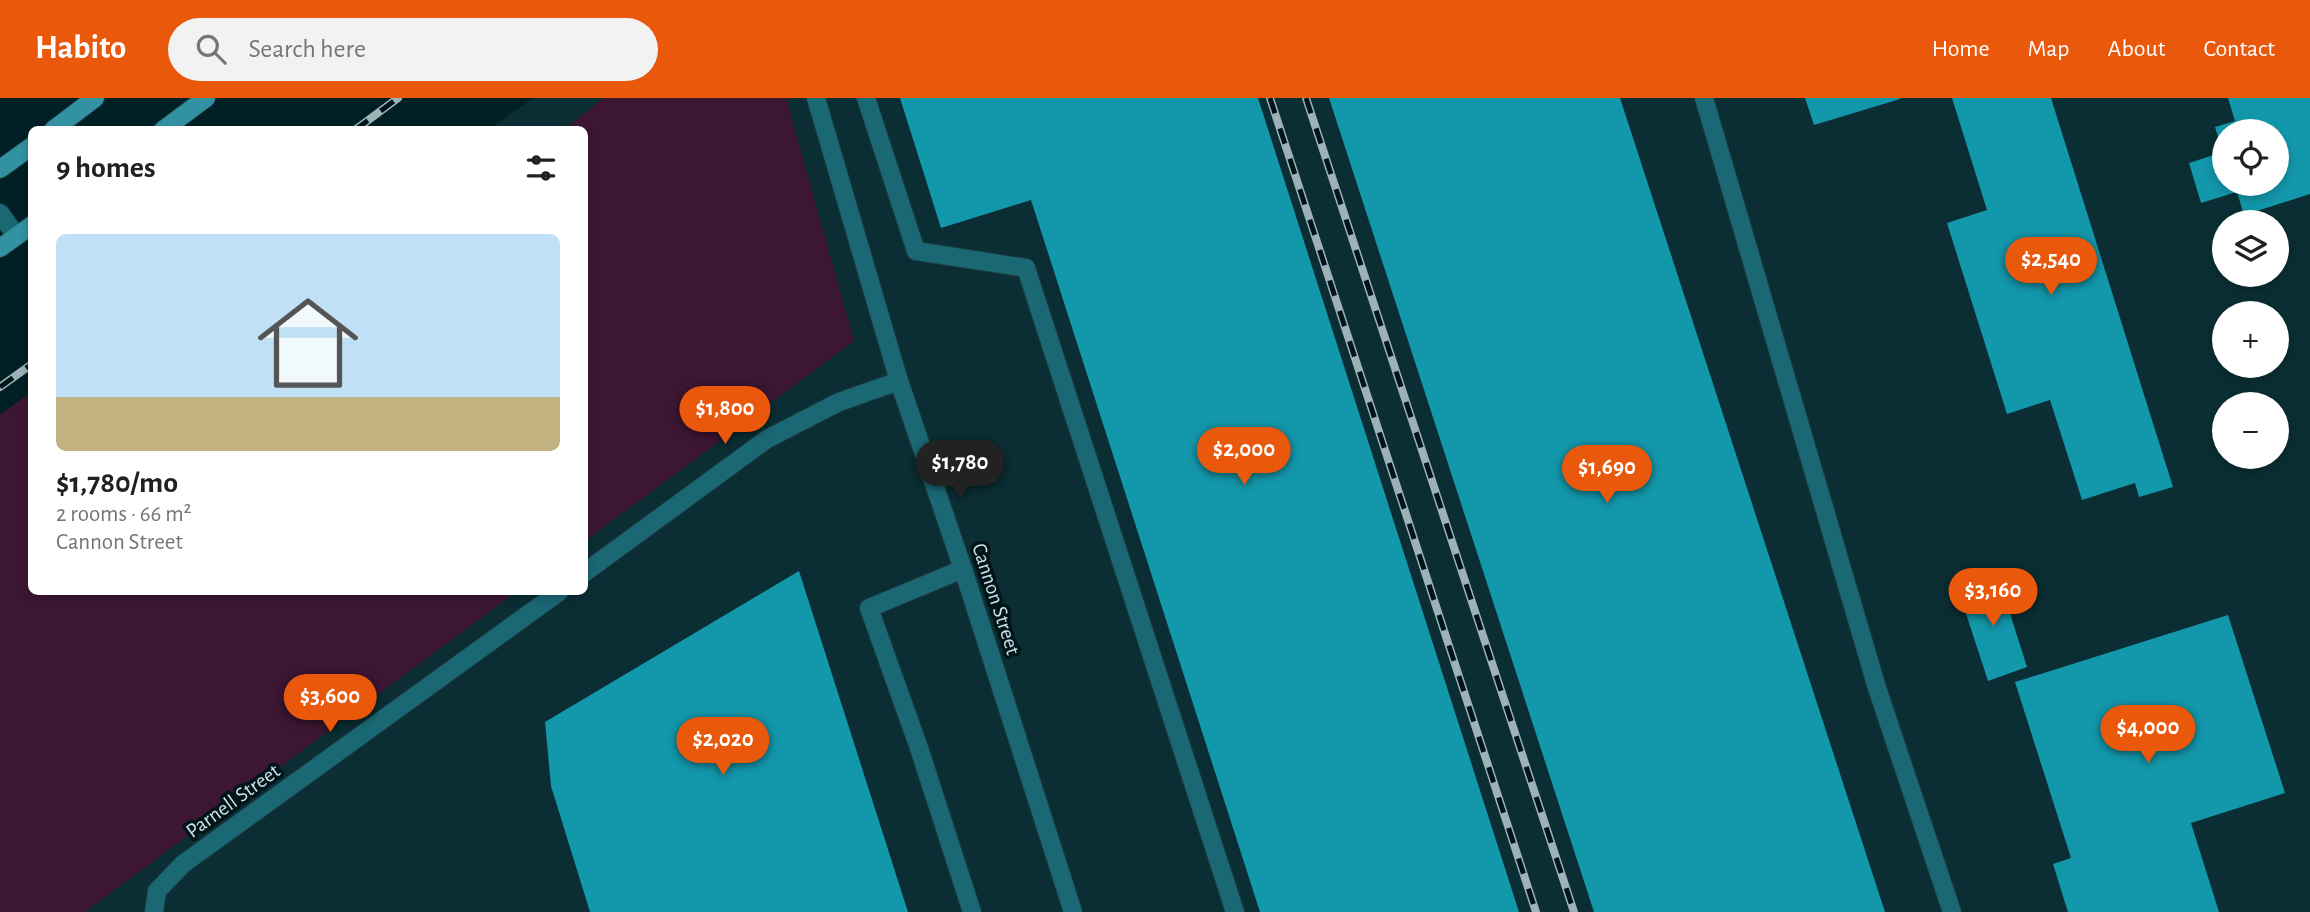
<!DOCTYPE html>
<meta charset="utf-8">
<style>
:root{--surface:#fff;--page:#f2f2f2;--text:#202124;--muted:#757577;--accent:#ea580c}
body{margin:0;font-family:"Alegreya Sans",sans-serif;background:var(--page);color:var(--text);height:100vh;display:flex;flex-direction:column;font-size:26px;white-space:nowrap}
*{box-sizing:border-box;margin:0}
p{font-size:23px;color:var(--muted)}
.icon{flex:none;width:38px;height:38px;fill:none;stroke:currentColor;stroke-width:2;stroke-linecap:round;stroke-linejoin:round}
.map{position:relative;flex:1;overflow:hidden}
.side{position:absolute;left:28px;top:28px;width:560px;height:469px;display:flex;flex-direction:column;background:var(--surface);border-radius:10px;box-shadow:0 4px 10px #0003}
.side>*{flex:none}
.tools{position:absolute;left:2212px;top:21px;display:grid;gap:14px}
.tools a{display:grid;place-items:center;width:77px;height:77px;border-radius:50%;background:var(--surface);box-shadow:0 4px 10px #0003;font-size:35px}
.price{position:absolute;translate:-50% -60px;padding:0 16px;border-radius:24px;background:var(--accent);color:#fff;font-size:23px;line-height:46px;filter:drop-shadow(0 2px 4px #0008)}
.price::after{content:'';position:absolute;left:50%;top:42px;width:21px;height:16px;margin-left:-10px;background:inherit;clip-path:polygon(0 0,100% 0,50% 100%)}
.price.on{background:#222;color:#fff}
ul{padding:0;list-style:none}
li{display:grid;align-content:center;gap:14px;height:371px;padding:0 28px}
li span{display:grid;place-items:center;height:217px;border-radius:10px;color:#555}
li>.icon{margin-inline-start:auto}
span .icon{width:126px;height:126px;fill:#fffc;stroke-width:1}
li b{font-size:30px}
h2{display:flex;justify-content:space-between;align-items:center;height:84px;padding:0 28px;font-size:30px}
header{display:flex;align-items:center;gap:42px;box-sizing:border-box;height:98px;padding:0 35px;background:var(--accent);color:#fff}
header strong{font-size:33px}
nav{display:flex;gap:38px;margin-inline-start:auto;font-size:24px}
.search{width:490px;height:63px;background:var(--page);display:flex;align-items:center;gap:18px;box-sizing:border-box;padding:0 24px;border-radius:38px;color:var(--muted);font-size:26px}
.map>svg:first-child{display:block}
.built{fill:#0a2e33;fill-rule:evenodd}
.green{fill:#3c1632}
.building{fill:#1397aa;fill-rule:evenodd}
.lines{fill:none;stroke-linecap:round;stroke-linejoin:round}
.service-casing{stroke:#1d3b40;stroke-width:20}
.minor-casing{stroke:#1d3b40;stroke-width:20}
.secondary-casing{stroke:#1d3b40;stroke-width:20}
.service{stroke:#1b6875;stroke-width:18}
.minor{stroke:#1b6875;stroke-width:18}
.secondary{stroke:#3392a2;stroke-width:18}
.rail-casing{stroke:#9cb2b6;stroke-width:8}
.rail{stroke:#00151a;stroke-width:5;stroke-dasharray:16;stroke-linecap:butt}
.labels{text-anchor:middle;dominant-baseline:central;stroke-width:7;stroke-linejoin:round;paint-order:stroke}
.street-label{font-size:21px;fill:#d0e3e7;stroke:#00151a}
</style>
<header>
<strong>Habito</strong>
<div class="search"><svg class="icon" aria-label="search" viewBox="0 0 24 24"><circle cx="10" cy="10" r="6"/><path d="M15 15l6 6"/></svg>Search here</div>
<nav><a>Home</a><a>Map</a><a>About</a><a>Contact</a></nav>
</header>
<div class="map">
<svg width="2310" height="814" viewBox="0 0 2310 814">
<rect width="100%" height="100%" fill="#002025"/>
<path class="built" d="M 533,0 L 2310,0 L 2310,814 L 0,814 L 0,387 L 32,494 L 584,494 L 584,32 L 490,31 ZM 2224,33 L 2277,33 L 2277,86 L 2224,86 ZM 2224,124 L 2277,124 L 2277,177 L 2224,177 ZM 2224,215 L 2277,215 L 2277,268 L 2224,268 ZM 2224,306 L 2277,306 L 2277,359 L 2224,359 Z"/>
<path class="green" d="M 604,0 L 786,0 L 854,243 L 585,443 L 584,32 L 564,31 Z
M 31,294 L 32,494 L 516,494 L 85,814 L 0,814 L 0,317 Z"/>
<path class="building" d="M 900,0 L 1258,0 L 1519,814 L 1260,814 L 1031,102 L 941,130 Z
M 1329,0 L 1620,0 L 1885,814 L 1594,814 Z
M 1805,0 L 1900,0 L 1900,1 L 1814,27 Z
M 1952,0 L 2051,0 L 2173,389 L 2139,399 L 2135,385 L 2082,402 L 2050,302 L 2007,316 L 1947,125 L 1987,112 Z
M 2228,0 L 2310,0 L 2310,96 L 2244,117 L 2237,94 L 2201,105 L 2189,65 L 2223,54 L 2215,29 L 2235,23 ZM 2224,33 L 2277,33 L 2277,86 L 2224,86 Z
M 799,473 L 908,814 L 590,814 L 551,688 L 545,624 Z
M 1998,478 L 2027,569 L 1988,583 L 1958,491 Z
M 2228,517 L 2285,695 L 2191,725 L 2219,814 L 2068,814 L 2053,766 L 2071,760 L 2015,584 Z"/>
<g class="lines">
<g class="service-casing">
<path id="service" d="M 866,0 L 916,153 L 1026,170 L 1235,814
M 1704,0 L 1877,590 L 1952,814
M 963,471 L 869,510 L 919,650 L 972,814"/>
</g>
<g class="minor-casing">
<path id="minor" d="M 816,0 L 899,283 L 963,471 L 1073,814
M 0,115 L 16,138
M 584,475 L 767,341 L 839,304 L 899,283
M 154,814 L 157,793 L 183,766 L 559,494"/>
</g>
<g class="secondary-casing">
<path id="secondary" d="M 53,32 L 95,0
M 163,32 L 206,0
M 0,71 L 32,48
M 0,150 L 32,127"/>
</g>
<use href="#service" class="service"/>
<use href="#minor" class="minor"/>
<use href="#secondary" class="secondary"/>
<g class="rail-casing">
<path id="rail" d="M 1270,0 L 1536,814
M 1306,0 L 1574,814
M 355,32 L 398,0
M 0,289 L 32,266"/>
</g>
<use href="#rail" class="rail"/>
</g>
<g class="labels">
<g class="street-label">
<text transform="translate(996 501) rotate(72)">Cannon Street</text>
<text transform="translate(233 703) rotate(-36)">Parnell Street</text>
</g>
</g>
</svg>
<div class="tools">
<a><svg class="icon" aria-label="locate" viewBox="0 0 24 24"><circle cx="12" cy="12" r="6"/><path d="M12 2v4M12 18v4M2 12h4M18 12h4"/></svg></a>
<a><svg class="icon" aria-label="layers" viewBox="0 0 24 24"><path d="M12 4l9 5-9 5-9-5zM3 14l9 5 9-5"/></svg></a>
<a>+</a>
<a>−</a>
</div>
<b class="price" style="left:2051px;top:199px">$2,540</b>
<b class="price" style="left:725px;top:348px">$1,800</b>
<b class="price" style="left:1244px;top:389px">$2,000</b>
<b class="price on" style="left:960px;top:402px">$1,780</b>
<b class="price" style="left:1607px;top:407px">$1,690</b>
<b class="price" style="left:1993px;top:530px">$3,160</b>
<b class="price" style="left:330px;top:636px">$3,600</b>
<b class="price" style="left:2148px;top:667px">$4,000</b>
<b class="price" style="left:723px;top:679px">$2,020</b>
<section class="side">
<h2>9 homes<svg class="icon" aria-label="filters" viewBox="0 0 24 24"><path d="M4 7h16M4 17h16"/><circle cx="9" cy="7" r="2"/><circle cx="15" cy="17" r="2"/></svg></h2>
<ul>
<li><span style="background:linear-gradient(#bfe0f5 75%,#c2b280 0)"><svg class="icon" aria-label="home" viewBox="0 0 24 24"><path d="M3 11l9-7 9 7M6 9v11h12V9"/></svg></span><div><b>$1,780/mo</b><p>2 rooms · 66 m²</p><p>Cannon Street</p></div></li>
</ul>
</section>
</div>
